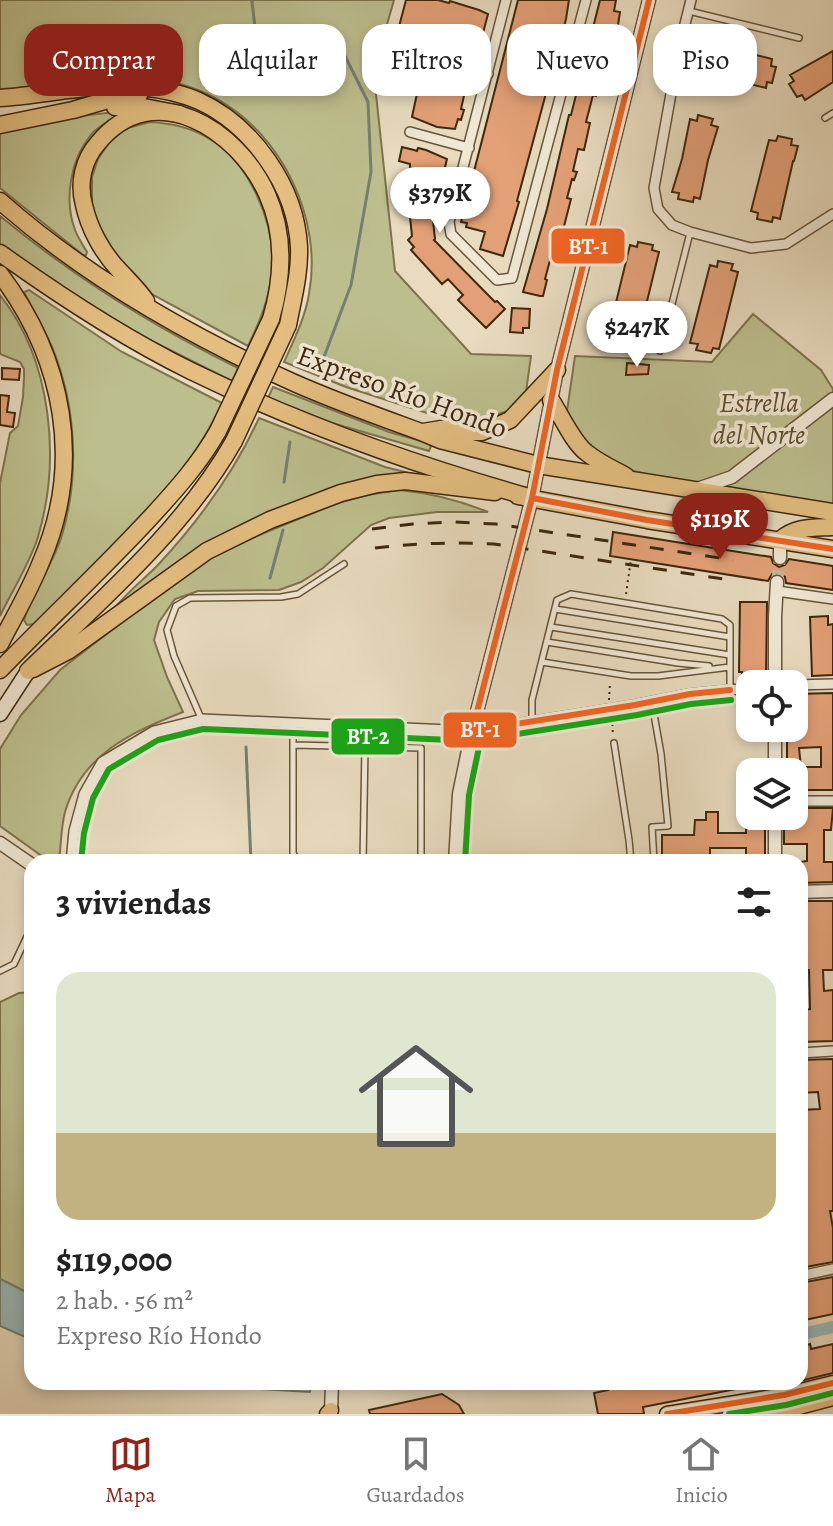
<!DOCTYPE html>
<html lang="es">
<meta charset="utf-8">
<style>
:root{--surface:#fff;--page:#f6f6f6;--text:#222;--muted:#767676;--line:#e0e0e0;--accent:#8f2418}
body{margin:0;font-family:Alegreya,serif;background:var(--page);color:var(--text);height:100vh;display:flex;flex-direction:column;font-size:30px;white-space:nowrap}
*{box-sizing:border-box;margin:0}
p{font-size:26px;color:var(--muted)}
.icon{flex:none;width:44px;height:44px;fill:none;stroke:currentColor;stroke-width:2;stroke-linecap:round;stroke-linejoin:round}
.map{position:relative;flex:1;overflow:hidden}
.panel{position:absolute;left:24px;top:854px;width:784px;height:536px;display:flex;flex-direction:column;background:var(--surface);border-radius:24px;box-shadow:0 4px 12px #0003}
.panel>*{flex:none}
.top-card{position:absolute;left:24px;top:24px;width:786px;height:72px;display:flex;gap:16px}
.fabs{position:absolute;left:736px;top:670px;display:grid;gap:16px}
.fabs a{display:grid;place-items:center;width:72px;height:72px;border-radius:16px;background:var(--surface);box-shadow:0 4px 12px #0003;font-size:40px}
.price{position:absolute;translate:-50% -68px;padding:0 18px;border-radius:28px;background:#fff;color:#222;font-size:26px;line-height:52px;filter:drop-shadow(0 2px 4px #0008)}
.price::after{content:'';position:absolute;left:50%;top:48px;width:24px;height:18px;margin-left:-12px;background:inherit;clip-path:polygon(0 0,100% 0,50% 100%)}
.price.selected{background:var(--accent);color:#fff}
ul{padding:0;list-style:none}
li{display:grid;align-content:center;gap:16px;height:424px;padding:0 32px}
li span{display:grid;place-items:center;height:248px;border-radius:24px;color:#555}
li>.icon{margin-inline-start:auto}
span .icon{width:144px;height:144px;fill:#fffc;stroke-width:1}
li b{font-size:34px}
h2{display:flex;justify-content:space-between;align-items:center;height:96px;padding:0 32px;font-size:34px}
.pill{padding:0 28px;border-radius:24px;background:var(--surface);box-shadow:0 4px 12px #0003;font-size:28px;line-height:72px}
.pill.selected{background:var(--accent);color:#fff}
.menu{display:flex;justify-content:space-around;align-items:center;height:112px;border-top:2px solid var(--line);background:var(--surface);font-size:22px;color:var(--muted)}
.menu a{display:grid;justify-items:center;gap:4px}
.menu .selected{color:var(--accent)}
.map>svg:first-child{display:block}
.green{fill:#bdbe8d;stroke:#7e734c;stroke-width:2}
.water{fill:#99b9b9;stroke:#757f74;stroke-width:2}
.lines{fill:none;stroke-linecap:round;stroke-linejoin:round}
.stream{stroke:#757f74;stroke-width:3}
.canal{stroke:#99b9b9;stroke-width:12}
.building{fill:#e3a077;stroke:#3e280c;stroke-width:2;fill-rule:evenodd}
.tertiary-tunnel{stroke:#c6b79b;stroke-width:12;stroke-dasharray:12 6;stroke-linecap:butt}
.service-casing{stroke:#685539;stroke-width:8}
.minor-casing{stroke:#685539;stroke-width:12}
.tertiary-casing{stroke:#685539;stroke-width:15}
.secondary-casing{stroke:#3e280c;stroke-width:17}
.primary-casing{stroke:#3e280c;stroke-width:17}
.trunk-casing{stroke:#3e280c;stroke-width:19}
.motorway-casing{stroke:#3e280c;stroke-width:19}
.path{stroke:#3e280c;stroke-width:2;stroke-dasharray:2 4;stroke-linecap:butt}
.service{stroke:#f0e8d5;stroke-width:5}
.minor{stroke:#f0e8d5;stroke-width:9}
.tertiary{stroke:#f0e8d5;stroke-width:12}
.secondary{stroke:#f0e8d5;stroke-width:14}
.primary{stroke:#e4be80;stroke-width:14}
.trunk{stroke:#e4be80;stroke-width:16}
.motorway{stroke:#e4be80;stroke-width:16}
.rail{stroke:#3e280c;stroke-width:3;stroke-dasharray:14 14;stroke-linecap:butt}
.trunk-bridge-casing{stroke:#3e280c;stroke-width:19;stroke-linecap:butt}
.motorway-bridge-casing{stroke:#3e280c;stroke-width:19;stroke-linecap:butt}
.trunk-bridge{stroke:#e4be80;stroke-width:16}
.motorway-bridge{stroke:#e4be80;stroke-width:16}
.bus-1-casing{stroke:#f0e8d5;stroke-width:12}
.bus-2-casing{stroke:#f0e8d5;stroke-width:12}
.bus-1{stroke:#f26522;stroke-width:6}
.bus-2{stroke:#19a616;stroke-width:6}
.labels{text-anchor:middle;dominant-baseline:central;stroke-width:7;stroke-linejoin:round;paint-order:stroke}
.street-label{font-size:28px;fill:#3e280c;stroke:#f0e8d5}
.park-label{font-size:28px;font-style:italic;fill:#5e4e2c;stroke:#f0e8d5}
.line-badge{stroke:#f0e8d5;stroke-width:3}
.badge-label{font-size:22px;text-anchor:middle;font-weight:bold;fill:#fff}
</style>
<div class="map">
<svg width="833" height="1414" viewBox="0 0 833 1414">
<rect width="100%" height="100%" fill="#e8dbbf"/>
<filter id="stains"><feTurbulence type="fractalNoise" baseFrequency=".0025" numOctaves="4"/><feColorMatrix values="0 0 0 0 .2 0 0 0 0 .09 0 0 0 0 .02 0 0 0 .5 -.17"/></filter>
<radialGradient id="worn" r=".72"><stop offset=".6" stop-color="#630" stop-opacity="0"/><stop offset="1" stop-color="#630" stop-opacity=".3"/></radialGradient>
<path class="green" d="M 0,0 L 394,0 L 379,52 L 367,51 L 375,85 L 395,271 L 471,354 L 531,356 L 526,392 L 510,410 L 481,420 L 455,422 L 346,387 L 284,362 C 294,340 305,318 309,294 C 323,219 282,134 215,98 C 193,86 169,80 145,77 C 96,72 49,88 0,89 Z
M 116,112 L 118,114 L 116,117 C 107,122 97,127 91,135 C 70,160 64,200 75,230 C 78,238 83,245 87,252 L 86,255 L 83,255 L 0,188 L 0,132 L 79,116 Z
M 150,122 C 170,123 190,127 208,138 C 249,161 276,224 272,270 C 270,297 260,321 248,346 L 155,296 L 135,282 L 109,249 L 92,209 L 92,177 L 98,159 L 110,141 L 127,128 Z
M 0,216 C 74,277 152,326 238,368 L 232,381 L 120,325 L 0,245 Z
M 29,290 L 122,352 L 222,403 C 182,491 107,555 40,623 L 27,625 L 24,620 C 33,590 53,565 62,535 C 80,474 76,406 52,347 C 44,328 32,310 24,292 Z
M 0,295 C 52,361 61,459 38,537 C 30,563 12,591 0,616 L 0,483 L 10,433 L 18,426 L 23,397 L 24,378 L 24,369 L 20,362 L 0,354 Z
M 753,314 L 821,370 L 833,389 L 833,505 L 673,481 L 622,468 L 584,442 L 567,411 L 575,356 L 712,362 Z
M 273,387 L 389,432 L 432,444 L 429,451 L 332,423 L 268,398 Z
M 259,418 L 385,467 L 421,476 L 343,488 L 113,610 C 125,594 142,581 157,566 C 198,522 234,473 259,418 Z
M 399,490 C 430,493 459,500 488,512 L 437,512 L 389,518 L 371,525 L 323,568 L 301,582 L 279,590 L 198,591 L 175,599 L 159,622 L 154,640 L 167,677 L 183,712 C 132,732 82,754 65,812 C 61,827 61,845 59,861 L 50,862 L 0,826 L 0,749 L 21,715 L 60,670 L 191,569 L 230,547 L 338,503 L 367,495 Z
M 32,992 L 32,1295 L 0,1279 L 0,1002 L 19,993 Z"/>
<path class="water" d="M 0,1279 L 32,1295 L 32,1340 L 0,1326 Z
M 177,1382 L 311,1382 L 310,1392 L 191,1385 Z"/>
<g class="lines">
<path class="stream" d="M 253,0 L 252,2 L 257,44 L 303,58 L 345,56 L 368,102 L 371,172 L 351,285 L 321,365
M 284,482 L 290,442
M 270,578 L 283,530
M 246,747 L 251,862"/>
<path class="canal" d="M 802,1334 L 833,1327"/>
</g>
<path class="building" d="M 406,0 L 438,0 L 449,3 L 450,1 L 479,10 L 488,14 L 477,56 L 473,54 L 472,57 L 396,38 Z
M 518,0 L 569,0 L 566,19 L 517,201 L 519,202 L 503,256 L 480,249 L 485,232 L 466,227 L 467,223 L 461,222 Z
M 600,0 L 616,0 L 614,11 L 620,12 L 618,25 L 613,45 L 607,44 L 604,52 L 598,76 L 605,77 L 602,88 L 598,87 L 596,96 L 593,95 L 586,122 L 590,123 L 584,150 L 578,149 L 573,171 L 577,172 L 574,180 L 572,179 L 567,198 L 571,199 L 562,234 L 557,233 L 554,254 L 552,253 L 545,279 L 547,280 L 543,296 L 540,296 L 523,292 L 547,209 L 569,115 L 571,115 Z
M 700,41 L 772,59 L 771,66 L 776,67 L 772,83 L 767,82 L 766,88 L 693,70 L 695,63 L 690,62 L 694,47 L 699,48 Z
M 833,51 L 833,82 L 805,100 L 802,95 L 797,97 L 789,84 L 794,81 L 790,75 Z
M 400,70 L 410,73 L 414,71 L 459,82 L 458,84 L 466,87 L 461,109 L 464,110 L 461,120 L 458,119 L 455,129 L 437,127 L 412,117 L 418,89 L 396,84 Z
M 698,115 L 713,119 L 711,125 L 718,127 L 708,160 L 700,199 L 694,197 L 693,202 L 678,199 L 679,193 L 672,192 L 682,159 L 690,119 L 697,121 Z
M 778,136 L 792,139 L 791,145 L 798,146 L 794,161 L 793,161 L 780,219 L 773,217 L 772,222 L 757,219 L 758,213 L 751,211 L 769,140 L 776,141 Z
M 402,147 L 414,150 L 417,151 L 418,148 L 426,150 L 447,159 L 439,191 L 440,195 L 438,205 L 431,203 L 435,239 L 434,240 L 495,302 L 497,301 L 505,309 L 486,328 L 458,300 L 463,295 L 448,279 L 442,284 L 411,250 L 414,247 L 408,240 L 412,236 L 408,198 L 415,169 L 410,168 L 410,164 L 399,161 Z
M 638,242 L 653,245 L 652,250 L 659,252 L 640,330 L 633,328 L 631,334 L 616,330 L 617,325 L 611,323 L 630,245 L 637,247 Z
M 718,261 L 733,264 L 731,270 L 738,272 L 719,349 L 713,348 L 711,353 L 696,350 L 698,344 L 690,343 L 710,265 L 717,267 Z
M 512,308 L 530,309 L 529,328 L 523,328 L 523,333 L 510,332 Z
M 627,363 L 649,365 L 648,374 L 626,375 Z
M 2,368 L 20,369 L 19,380 L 2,379 Z
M 0,395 L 9,396 L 7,412 L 15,413 L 13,427 L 0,425 Z
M 613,532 L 771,557 L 773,563 L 779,567 L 785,565 L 789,559 L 833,566 L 833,590 L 786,583 L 785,577 L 778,573 L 772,574 L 768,581 L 610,556 Z
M 740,602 L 767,602 L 766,676 L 742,676 L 742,672 L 739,672 Z
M 828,616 L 828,625 L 833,624 L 833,675 L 812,676 L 810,617 Z
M 833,693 L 833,790 L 794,790 L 794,772 L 787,772 L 787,734 L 794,733 L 794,694 ZM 821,747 L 821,767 L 801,767 L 799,748 Z
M 794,808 L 833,808 L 831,830 L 824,830 L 824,862 L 833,862 L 833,882 L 800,883 L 800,862 L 807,861 L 807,844 L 784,844 L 784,816 L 794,816 Z
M 706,812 L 718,812 L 718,833 L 746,833 L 746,816 L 765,816 L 765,862 L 746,862 L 746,848 L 710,848 L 710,862 L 662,862 L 662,835 L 694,835 L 695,820 L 706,820 Z
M 800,901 L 833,901 L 833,970 L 823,970 L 824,991 L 833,990 L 833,1041 L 800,1042 L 800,1010 L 810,1009 L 809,970 L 800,970 L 800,953 L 807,953 L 807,935 L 800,935 Z
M 833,1059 L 833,1211 L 830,1211 L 833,1228 L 833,1262 L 800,1268 L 800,1110 L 820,1109 L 818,1092 L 800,1093 L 800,1060 Z
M 833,1277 L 833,1314 L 800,1321 L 800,1283 Z
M 810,1344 L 811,1349 L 833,1344 L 833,1373 L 800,1381 L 800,1347 Z
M 612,1382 L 752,1382 L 752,1386 L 643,1407 L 644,1414 L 598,1414 L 594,1393 L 608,1390 L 607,1383 Z
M 442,1394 L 459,1405 L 464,1414 L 370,1414 L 369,1410 Z"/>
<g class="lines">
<path class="tertiary-tunnel" d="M 777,582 L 780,558"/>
<g class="service-casing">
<path id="service" d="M 689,11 L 799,38
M 825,118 L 833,113
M 660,351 L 690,233
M 555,609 L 730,637
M 551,627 L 730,655
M 547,642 L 678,663 L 709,666
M 542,662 L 631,676 L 658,676 L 730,667
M 652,703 L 661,754 L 668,826 L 652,827 L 654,862
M 201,718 L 174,656 L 167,630 L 176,606 L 190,598 L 281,597 L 298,594 L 344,564
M 532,721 L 532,700 L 557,600 L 571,594 L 722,619 L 730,625 L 730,690
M 293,723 L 293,745
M 614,743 L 629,840 L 631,862
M 298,862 L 293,853 L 293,745 L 421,748 L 421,862
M 363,862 L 365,746
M 0,971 L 14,964 L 32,926"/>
</g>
<g class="minor-casing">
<path id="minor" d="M 506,0 L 449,222 L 451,234 L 497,280 L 512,278 L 586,0
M 691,0 L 680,44 L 654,188 L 658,209 L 672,225 L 690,232 L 751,248 L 786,244 L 833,214
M 396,62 L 399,52 L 488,74
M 410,132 L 469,148
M 777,591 L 833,599
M 794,685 L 833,684
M 794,801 L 833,801
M 71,862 L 74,831 L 84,794 L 102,762 L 154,731 L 202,719 L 472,731 L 635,705 L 690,694 L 750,688
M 800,1053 L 833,1051
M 800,1276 L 833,1269"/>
</g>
<g class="tertiary-casing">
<path id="tertiary" d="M 697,489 L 732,477 L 833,399
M 780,558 L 780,540
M 775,684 L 775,617 L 777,582
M 775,772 L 775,728
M 0,843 L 32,865
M 455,862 L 459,794 L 472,731 L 532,498 L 557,370 L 649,0
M 775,862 L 775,816
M 800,892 L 833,891
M 331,1414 L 332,1382"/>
</g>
<g class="secondary-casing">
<path id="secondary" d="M 0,714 L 28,671"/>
</g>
<g class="primary-casing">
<path id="primary" d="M 327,1414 L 331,1410
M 667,1414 L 784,1395 L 833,1383
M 773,1414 L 833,1398"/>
</g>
<g class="trunk-casing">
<path id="trunk" d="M 0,201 C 85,276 186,334 290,381 C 332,400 377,416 421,432 L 440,440 L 538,465 L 833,512
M 146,301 C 138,289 128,280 118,269 C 102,252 89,228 84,205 C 78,183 83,160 98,143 C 154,75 238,130 267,194 C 285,234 283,278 271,319
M 551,400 C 561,415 573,443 587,453 C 598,462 613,469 626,476
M 423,432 L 447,428 L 467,432 L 482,432 L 510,420 L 557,370
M 518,496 L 647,520 L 833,549
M 780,540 C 796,526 813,528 833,527
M 33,669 L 68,651 L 207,551 L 270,520 L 341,493 L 377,484 L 405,481 L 495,492
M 0,670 C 49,619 102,570 150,518 C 175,491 200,463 218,431"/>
</g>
<g class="motorway-casing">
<path id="motorway" d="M 0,98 C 46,95 93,83 140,87 C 160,89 181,93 199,101 C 253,126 296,187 299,247 C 300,273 293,299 288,325
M 115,107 L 144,107 L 180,114
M 0,125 L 73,110 L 118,97 L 139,95
M 0,253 C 60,296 124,338 191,371 C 300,424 415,465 532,498
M 0,274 C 64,359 84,463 41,562 C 30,590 14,617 0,644
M 28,671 C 99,602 185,528 234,441"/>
</g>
<path class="path" d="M 626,594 L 631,559
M 609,700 L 610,683
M 612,718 L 613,736"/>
<use href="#service" class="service"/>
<use href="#minor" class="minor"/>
<use href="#tertiary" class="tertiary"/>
<use href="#secondary" class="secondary"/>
<use href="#primary" class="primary"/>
<use href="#trunk" class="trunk"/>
<use href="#motorway" class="motorway"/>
<path class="rail" d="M 372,529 L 413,524 L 454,522 L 496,524 L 733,560
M 375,548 C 415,543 454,542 494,544 L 730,580"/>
<g class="trunk-bridge-casing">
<path id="trunk-bridge" d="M 218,431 L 271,319"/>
</g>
<g class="motorway-bridge-casing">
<path id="motorway-bridge" d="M 234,441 L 288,325"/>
</g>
<use href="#trunk-bridge" class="trunk-bridge"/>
<use href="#motorway-bridge" class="motorway-bridge"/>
<g class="bus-1-casing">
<path id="bus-1" d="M 649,0 L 557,370 L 532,498 L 472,731 L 635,705 L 690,694 L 730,690
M 532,498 L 647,520 L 833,549
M 667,1414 L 784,1395 L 833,1383"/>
</g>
<g class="bus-2-casing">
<path id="bus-2" d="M 81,862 L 84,833 L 93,798 L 109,769 L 158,740 L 203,729 L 473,741 L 637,715 L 691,704 L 731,700
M 465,862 L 469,795 L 482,733
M 729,1414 L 786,1405 L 833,1393"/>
</g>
<use href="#bus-1" class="bus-1"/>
<use href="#bus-2" class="bus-2"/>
</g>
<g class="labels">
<g class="street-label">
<text transform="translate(402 392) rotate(20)">Expreso Río Hondo</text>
</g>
<g class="park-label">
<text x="759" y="403">Estrella<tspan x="759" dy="32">del Norte</tspan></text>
</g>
</g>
<g class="line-badge">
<rect x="550" y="227" width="76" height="38" rx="8" fill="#f26522"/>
<rect x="442" y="711" width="76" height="38" rx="8" fill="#f26522"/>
<rect x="330" y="717" width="76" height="39" rx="8" fill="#19a616"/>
</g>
<g class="badge-label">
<text x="588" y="254">BT-1</text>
<text x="480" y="737">BT-1</text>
<text x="368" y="744">BT-2</text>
</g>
<rect width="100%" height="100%" filter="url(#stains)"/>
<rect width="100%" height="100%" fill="url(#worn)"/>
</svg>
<div class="fabs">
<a><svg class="icon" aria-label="locate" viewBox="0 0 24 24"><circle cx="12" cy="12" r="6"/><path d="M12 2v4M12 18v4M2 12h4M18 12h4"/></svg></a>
<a><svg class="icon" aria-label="layers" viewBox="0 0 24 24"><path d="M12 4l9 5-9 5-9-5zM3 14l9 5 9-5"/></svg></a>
</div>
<b class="price" style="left:440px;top:235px">$379K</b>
<b class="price" style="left:637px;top:369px">$247K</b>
<b class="price selected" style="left:720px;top:561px">$119K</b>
<div class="top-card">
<a class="pill selected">Comprar</a>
<a class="pill">Alquilar</a>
<a class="pill">Filtros</a>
<a class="pill">Nuevo</a>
<a class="pill">Piso</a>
</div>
<section class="panel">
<h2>3 viviendas<svg class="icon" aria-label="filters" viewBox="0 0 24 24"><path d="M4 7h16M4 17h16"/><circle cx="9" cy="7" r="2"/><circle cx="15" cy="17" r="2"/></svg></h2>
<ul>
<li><span style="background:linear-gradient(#dfe7d0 65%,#c2b280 0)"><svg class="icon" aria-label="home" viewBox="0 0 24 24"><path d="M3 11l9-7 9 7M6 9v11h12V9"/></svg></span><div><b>$119,000</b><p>2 hab. · 56 m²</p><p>Expreso Río Hondo</p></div></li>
</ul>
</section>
</div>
<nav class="menu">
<a class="selected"><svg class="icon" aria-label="map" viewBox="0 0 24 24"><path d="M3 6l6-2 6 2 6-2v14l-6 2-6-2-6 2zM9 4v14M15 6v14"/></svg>Mapa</a>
<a><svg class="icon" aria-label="saved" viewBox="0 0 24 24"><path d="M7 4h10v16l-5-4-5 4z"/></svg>Guardados</a>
<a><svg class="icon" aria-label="home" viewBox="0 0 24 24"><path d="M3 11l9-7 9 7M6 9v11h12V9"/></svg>Inicio</a>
</nav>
